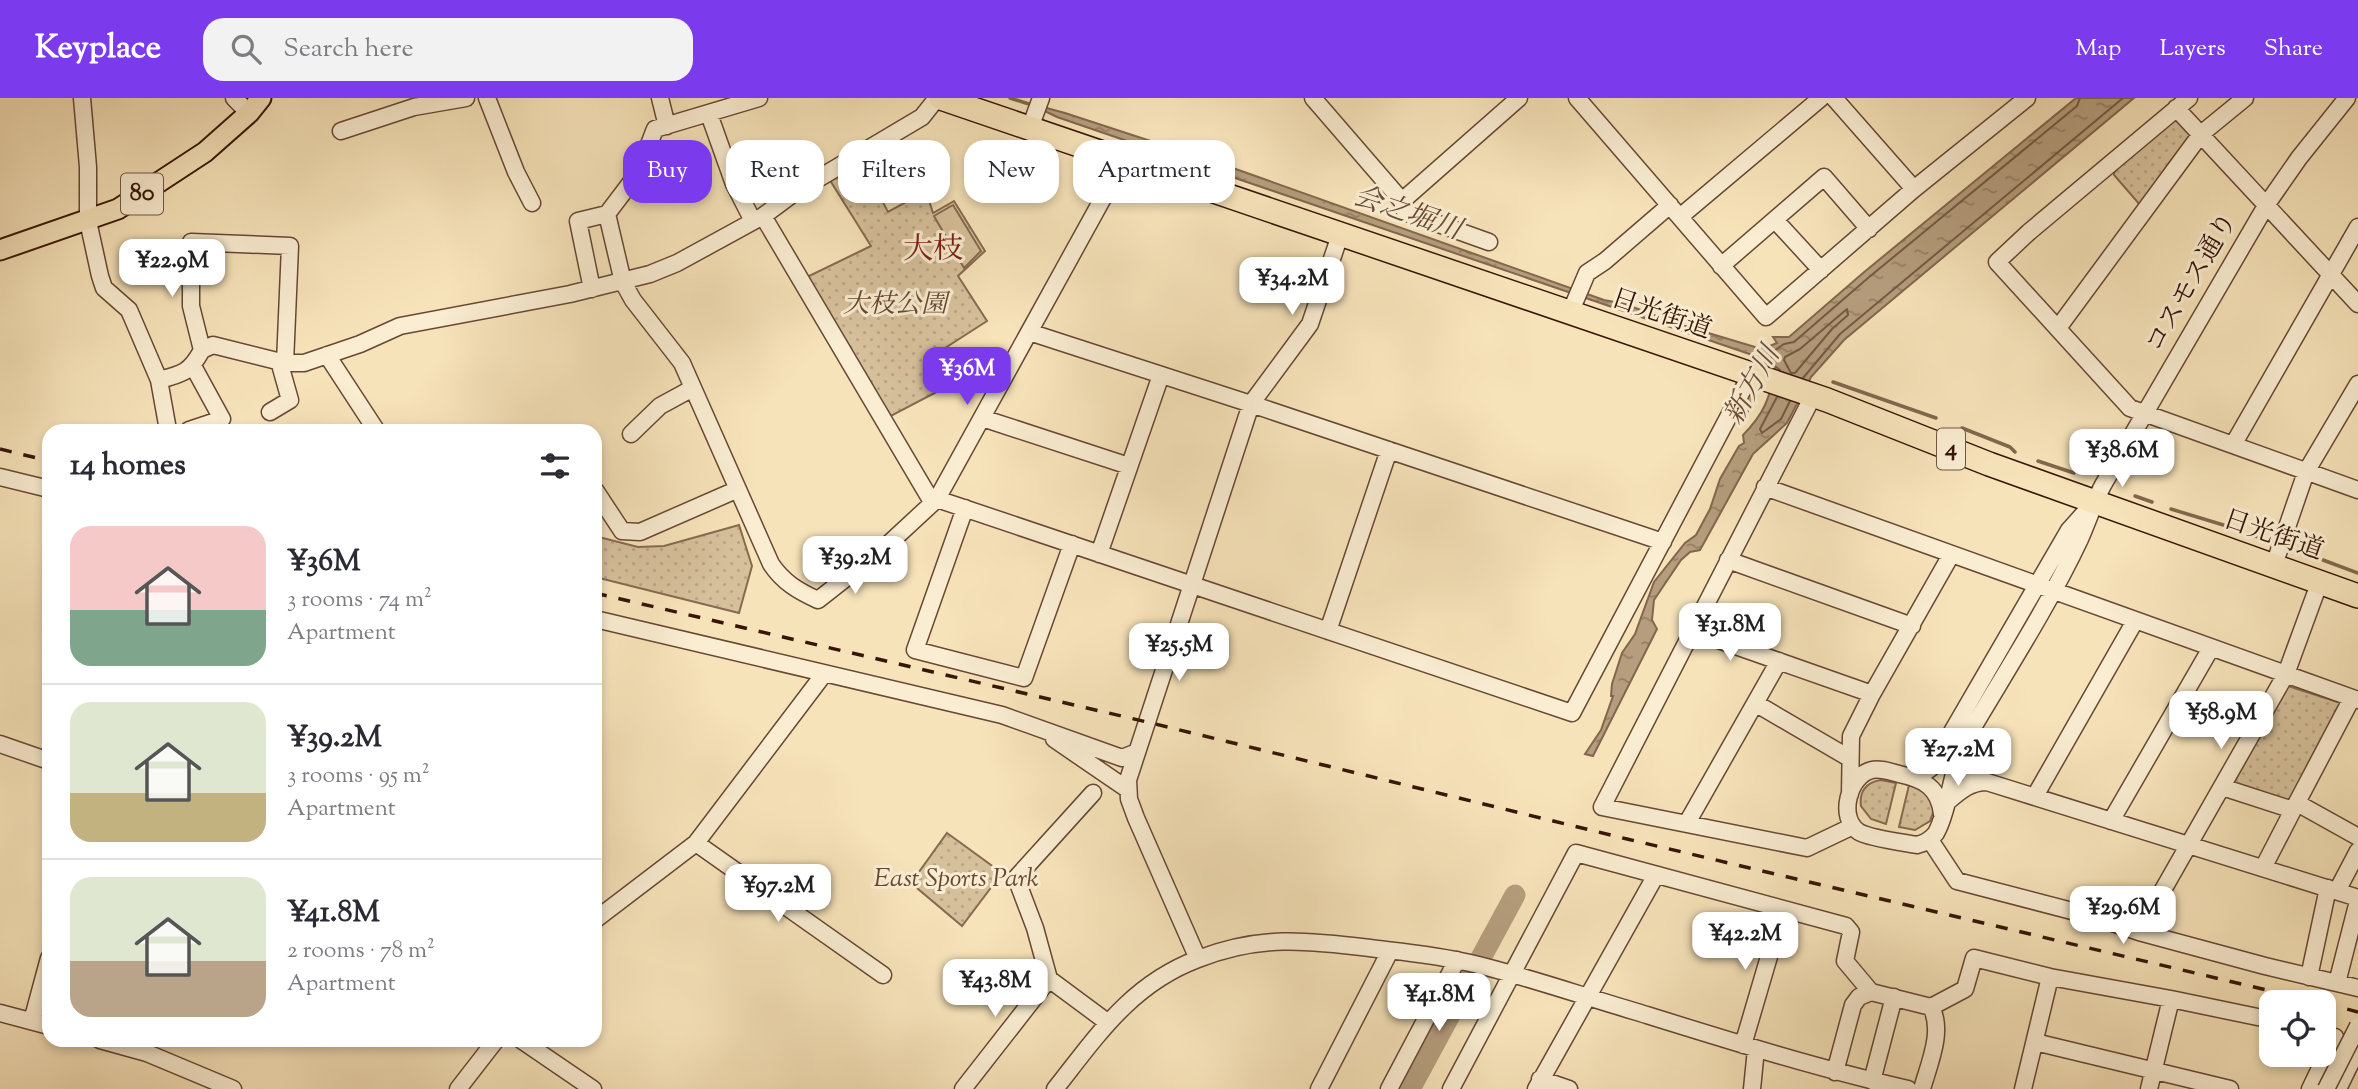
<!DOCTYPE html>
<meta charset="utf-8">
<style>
:root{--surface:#fff;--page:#f2f2f3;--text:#2b2b33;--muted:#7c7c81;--line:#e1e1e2;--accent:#7c3aed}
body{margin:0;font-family:"Sorts Mill Goudy","Noto Serif JP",serif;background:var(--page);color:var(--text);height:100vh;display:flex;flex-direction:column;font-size:26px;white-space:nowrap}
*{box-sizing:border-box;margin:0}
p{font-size:23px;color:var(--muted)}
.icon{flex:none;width:38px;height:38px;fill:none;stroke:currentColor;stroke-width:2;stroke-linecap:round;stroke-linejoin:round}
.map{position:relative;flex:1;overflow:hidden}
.details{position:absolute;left:42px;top:326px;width:560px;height:623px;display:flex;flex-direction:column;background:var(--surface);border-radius:21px;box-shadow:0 4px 10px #0003}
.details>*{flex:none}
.banner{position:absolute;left:623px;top:42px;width:665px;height:63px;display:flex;gap:14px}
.controls{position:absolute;left:2259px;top:892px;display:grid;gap:14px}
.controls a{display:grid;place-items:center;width:77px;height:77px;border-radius:14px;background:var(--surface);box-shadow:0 4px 10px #0003;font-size:35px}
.price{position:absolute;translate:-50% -60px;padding:0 16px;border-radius:14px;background:#fff;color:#222;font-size:23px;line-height:46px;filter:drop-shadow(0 2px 4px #0008)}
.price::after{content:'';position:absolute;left:50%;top:42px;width:21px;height:16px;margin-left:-10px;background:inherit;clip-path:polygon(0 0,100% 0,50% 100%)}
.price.on{background:var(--accent);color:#fff}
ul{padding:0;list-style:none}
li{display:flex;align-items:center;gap:21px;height:175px;padding:0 28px}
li+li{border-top:2px solid var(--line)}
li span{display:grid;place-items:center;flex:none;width:196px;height:140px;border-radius:21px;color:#555}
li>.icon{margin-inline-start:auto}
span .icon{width:84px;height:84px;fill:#fffc;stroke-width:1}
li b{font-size:30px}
h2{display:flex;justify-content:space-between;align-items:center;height:84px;padding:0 28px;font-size:30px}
.chip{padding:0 24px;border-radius:21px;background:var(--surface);box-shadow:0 4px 10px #0003;font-size:24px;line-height:63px}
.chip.on{background:var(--accent);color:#fff}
header{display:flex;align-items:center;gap:42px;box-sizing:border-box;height:98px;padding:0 35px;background:var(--accent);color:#fff}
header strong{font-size:33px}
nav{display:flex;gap:38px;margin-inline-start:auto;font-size:24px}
.search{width:490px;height:63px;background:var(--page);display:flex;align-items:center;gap:18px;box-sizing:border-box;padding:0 24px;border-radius:21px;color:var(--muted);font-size:26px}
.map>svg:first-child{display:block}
.green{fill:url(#green-dots);stroke:#866a50;stroke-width:2}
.pitch{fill:#d6c09b;stroke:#866a50;stroke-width:2}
.water{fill:url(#water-ripples);stroke:#82674d;stroke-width:2}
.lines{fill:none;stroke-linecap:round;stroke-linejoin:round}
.shore{stroke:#765942;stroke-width:2}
.stream{stroke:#82674d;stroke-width:3.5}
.river{stroke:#b59d7d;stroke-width:21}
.minor-casing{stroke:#664833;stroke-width:19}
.major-casing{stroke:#361506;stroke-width:23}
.highway-casing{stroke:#361506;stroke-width:26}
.minor{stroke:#faedd2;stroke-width:16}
.major{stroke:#f7e3ba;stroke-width:19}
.highway{stroke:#f7e3ba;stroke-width:23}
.rail{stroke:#361506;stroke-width:3.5;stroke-dasharray:12 12;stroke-linecap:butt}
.minor-bridge-casing{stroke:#664833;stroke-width:19;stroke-linecap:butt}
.minor-bridge{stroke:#faedd2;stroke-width:16}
.labels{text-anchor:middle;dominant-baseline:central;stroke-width:6;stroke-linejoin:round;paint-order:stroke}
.shield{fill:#faedd2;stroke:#715643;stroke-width:2}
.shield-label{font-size:24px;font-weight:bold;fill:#361506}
.street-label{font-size:26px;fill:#361506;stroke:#faedd2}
.park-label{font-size:26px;font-style:italic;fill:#664833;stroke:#faedd2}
.water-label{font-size:28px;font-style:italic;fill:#694b36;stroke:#faedd2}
.quarter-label{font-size:30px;fill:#7a1f14;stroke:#faedd2}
</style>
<header>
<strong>Keyplace</strong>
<div class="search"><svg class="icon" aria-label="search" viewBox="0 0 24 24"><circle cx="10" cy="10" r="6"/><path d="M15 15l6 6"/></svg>Search here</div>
<nav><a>Map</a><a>Layers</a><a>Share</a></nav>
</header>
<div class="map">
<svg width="2358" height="991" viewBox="0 0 2358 991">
<defs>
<pattern id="green-dots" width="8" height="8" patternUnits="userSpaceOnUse" patternTransform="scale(1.75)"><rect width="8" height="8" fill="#d6c09b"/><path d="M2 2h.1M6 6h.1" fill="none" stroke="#b8a484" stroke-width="1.8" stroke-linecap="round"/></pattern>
<pattern id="water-ripples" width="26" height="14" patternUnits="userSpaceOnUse" patternTransform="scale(1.75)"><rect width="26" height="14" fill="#b59d7d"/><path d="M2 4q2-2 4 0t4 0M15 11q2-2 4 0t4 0" fill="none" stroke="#947f64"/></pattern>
</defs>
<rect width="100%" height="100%" fill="#f7e3ba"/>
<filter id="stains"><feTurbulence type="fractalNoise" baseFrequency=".00286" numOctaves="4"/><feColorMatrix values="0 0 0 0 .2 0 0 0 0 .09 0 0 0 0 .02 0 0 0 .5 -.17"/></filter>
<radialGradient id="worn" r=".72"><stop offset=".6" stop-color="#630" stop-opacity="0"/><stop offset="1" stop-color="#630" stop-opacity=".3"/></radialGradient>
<path class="green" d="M 2176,17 L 2194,38 L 2140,107 L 2114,77 L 2115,69 Z
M 860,60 L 888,114 L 926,93 L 933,115 L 954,103 L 985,153 L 958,178 L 987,223 L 928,261 L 946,289 L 887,320 L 805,180 L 871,148 L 828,79 Z
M 739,427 L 752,468 L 739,515 L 595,479 L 595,438 L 638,449 L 664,448 Z
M 2288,588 L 2344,606 L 2291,706 L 2232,688 Z
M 1881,682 L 1896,685 L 1886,726 L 1871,721 L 1861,708 C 1859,694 1866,684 1881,682 Z
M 1909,687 L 1929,695 L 1934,712 L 1930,723 L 1915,732 L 1899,729 Z
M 947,735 L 1002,775 L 962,828 L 911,785 Z"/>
<path class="pitch" d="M 953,107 L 981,153 L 964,170 L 934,118 Z"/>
<path class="water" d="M 2076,0 L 2134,0 L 1844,242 L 1811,279 L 1787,325 L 1753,356 L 1700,452 L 1690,454 L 1681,462 L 1654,502 L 1652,522 L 1657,531 L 1593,658 L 1585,656 L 1601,632 L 1613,598 L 1611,598 L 1612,586 L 1622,555 L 1635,536 L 1654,484 L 1685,445 L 1696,437 L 1710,411 L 1720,381 L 1739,348 L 1744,345 L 1743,337 C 1764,316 1770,300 1775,271 L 1754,295 L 1755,301 L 1744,320 L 1745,305 L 1765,266 L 1764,261 L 1057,19 L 1028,5 L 1065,15 L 1230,69 L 1604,202 L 1625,206 L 1675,225 L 1755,249 L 1765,250 L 1777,245 L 1773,239 L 1789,239 L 1863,175 Z"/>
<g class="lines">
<path class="shore" d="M 1847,211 L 1848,217 L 1832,231 L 1795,275 L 1791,275 L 1784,262 L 1785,259 L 1800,251 Z
M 1780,272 L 1772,266 L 1771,255 L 1784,246 L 1794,244 L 1868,180 L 2077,8 L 2080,0
M 1803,280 L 1840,236 L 2123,0
M 1777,299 L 1760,331 L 1762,335 L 1781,321 L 1790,303"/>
<path class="stream" d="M 1010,0 L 1032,7
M 1833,284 L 1936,320
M 1962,330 L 2010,349 L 2015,354
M 2038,363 L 2074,375
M 2135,398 L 2152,404
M 2171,411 L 2230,429
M 2249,436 L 2277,445
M 2286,449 L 2317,460
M 2323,462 L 2358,475"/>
<path class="river" d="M 1410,991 L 1515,797"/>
<g class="minor-casing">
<path id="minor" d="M 82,0 L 88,69 L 88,123 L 100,178 L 104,190 L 129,212 L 159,282 L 168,332
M 234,0 L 249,15
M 487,0 L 516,74 L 532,105
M 660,0 L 667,28
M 759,0 L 655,31 L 638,75 L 607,116 L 623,184 L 633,202 L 682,265 L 771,466 C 783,484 798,493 818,502 L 883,451 L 937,401 L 1124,62
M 1313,0 L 1402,103 L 1405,114 L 1489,144
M 1577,0 L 1766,219 L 1914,91 L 2027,0
M 1834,0 L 1914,91
M 2189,0 L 2029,134 L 1997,164 L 2130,310 L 2358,392
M 2176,10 L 2358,206
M 709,16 L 734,86 L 753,123
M 1030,30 L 1041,0
M 341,33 L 414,9 L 466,0
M 1402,103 L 1519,0
M 763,118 L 932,404
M 1681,118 L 1821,0
M 1775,122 L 1821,172
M 1721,168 L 1824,79 L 1869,131
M 592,191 L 578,123 L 607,116
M 1570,215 L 1587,175 L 1605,163 L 1670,107
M 2058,230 L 2201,36 L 2245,0
M 1029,234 L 1251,306 L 1663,444
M 202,252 L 191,208 L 191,144 L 290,148 L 285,265
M 327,257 L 376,332
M 159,282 C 183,276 190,274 202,252 L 213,247 L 285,265 L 304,265 L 360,246 L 400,228 L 570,196 L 650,176 L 677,165 L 763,118 L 794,95 L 922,19 L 937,0
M 1813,298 L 1602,709 L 1807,750 L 1853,728
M 270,314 L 290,302 L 279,263
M 982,320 L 1129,368
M 189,332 L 222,321 L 193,268
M 631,336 L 660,308 L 693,290
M 2233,347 L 2358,129
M 0,379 L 49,391
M 1765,389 L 2358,602
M 595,392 L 622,433 L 640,434 L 736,392
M 937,401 L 1572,615 L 1750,278
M 965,410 L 915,552 L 1024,580 L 1072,446
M 1099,456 L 1161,277
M 1728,462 L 1912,528
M 2274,467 L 2306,374 L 2358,286
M 595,521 L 1002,617 L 1122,660 L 1137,654
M 1328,533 L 1389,352
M 1693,533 L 1872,596
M 1755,605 L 1849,660
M 1054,641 L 1127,691
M 0,646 L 49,663
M 1956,663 L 1968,675 L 1987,684 L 2358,800
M 1917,680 L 1931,670 L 2069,432 L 2087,412
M 2222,689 L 2293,712 L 2263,770
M 1093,695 L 1016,780 L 1035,830 L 1049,881 L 1107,924
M 1850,696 L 1851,638 L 1872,596 L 1951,457
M 2035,698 L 2135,523
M 2297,705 L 2358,739
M 1945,706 C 1959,694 1969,684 1987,684
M 2293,712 L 2352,600
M 1942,716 C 1939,689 1923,681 1899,676 C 1891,674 1881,670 1872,672 C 1849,677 1837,720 1859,734 C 1872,741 1902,744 1917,747 C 1925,745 1931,742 1936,735 C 1947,716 1953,672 1962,648 C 2001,581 2047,511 2080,441 C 2088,423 2094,404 2103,387 L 2267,106 L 2299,60 L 2347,0
M 2111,723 L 2211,550
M 1687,725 L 1779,563
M 1930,742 L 1957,783 L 2095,819 L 2139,834 L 2265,868 L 2358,890
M 696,745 L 883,877
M 2337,793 L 2358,753
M 595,822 L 696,745 L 824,576
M 2139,834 L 2286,576 L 2320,483
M 1198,861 L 1136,720 L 1129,701 L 1128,682 L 1251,306 L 1310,226 L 1340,137
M 2309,879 L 2328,790
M 2337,885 L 2358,803
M 1931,909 L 1965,891 L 1974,860 L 2050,879 L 2171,901 L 2272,922
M 0,915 L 49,928
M 32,923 L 49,860
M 100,942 L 147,955 L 233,991
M 521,942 L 593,991
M 2035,944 L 2230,991
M 1743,947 L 1783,811
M 1835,974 L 1853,907 L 1859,899 L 1871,894 L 1931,909 C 1944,933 1929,966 1922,991
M 1540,981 L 1569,991
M 1872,983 L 1894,899
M 458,991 L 496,942
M 963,991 L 1049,881
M 1055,991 C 1097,938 1131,886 1198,861 C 1260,837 1306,842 1370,850 C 1403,854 1437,857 1470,865 C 1526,878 1582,898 1637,914 C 1727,942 1816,970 1908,991
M 1319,991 L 1390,853
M 1389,991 L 1457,862
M 1451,991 L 1576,755 L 1846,828 L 1851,834 L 1845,863 L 1871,894
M 1536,991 L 1656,777
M 1752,991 L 1756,951
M 2023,991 L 2050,879
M 2149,991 L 2171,901
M 2310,991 L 2335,939
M 2338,991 L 2358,950"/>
</g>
<g class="major-casing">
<path id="major" d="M 0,152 L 118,111 L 205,54 L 249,15 L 261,0"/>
</g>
<g class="highway-casing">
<path id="highway" d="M 941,0 L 1827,302 L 1989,366 L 2358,498"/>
</g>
<use href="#minor" class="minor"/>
<use href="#major" class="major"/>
<use href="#highway" class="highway"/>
<path class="rail" d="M 0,351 L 49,363
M 595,495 L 1147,624 L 1627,741 L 2322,905
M 2324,905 L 2358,914"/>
<g class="minor-bridge-casing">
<path id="minor-bridge" d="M 2326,991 L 2358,928"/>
</g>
<use href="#minor-bridge" class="minor-bridge"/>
</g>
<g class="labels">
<g class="shield">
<rect x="121" y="75.5" width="42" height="41" rx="5"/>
<rect x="1937" y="330.5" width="28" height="41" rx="5"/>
</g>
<g class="shield-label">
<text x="142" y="96">80</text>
<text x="1951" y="351">4</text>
</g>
<g class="street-label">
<text transform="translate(2192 185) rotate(-60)">コスモス通り</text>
<text transform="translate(1661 217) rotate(19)">日光街道</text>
<text transform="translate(2273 438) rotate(19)">日光街道</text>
</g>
<g class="park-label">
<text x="895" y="207">大枝公園</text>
<text x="956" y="781">East Sports Park</text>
</g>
<g class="water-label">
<text transform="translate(1407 116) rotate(19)">会之堀川</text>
<text transform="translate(1753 288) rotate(-61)">新方川</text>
</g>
<g class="quarter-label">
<text x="933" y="152">大枝</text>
</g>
</g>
<rect width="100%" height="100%" filter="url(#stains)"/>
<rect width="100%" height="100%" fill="url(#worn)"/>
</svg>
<div class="controls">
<a><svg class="icon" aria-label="locate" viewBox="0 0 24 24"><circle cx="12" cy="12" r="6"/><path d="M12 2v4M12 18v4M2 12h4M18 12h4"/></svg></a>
</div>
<b class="price" style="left:172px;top:201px">¥22.9M</b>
<b class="price" style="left:1292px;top:219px">¥34.2M</b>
<b class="price on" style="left:967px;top:309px">¥36M</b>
<b class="price" style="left:2122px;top:391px">¥38.6M</b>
<b class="price" style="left:855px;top:498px">¥39.2M</b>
<b class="price" style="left:1730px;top:565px">¥31.8M</b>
<b class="price" style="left:1179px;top:585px">¥25.5M</b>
<b class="price" style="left:2221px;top:653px">¥58.9M</b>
<b class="price" style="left:1958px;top:690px">¥27.2M</b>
<b class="price" style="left:778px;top:826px">¥97.2M</b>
<b class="price" style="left:2123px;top:848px">¥29.6M</b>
<b class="price" style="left:1745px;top:874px">¥42.2M</b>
<b class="price" style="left:995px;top:921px">¥43.8M</b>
<b class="price" style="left:1439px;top:935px">¥41.8M</b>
<div class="banner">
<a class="chip on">Buy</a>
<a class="chip">Rent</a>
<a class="chip">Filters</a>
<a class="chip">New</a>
<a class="chip">Apartment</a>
</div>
<section class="details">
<h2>14 homes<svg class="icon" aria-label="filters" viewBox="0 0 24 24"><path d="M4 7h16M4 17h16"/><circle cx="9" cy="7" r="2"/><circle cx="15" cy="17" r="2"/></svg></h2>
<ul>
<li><span style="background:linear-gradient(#f6c9c9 60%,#7fa58c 0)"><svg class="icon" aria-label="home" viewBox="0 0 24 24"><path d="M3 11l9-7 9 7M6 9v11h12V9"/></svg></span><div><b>¥36M</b><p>3 rooms · 74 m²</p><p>Apartment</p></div></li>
<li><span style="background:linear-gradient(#dfe7d0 65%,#c2b280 0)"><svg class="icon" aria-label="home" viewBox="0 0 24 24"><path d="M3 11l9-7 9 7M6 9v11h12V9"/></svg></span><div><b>¥39.2M</b><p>3 rooms · 95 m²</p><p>Apartment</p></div></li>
<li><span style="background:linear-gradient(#dfe7d0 60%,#b9a48a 0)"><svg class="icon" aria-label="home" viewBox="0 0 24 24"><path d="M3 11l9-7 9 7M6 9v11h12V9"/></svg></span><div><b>¥41.8M</b><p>2 rooms · 78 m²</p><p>Apartment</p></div></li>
</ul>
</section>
</div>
